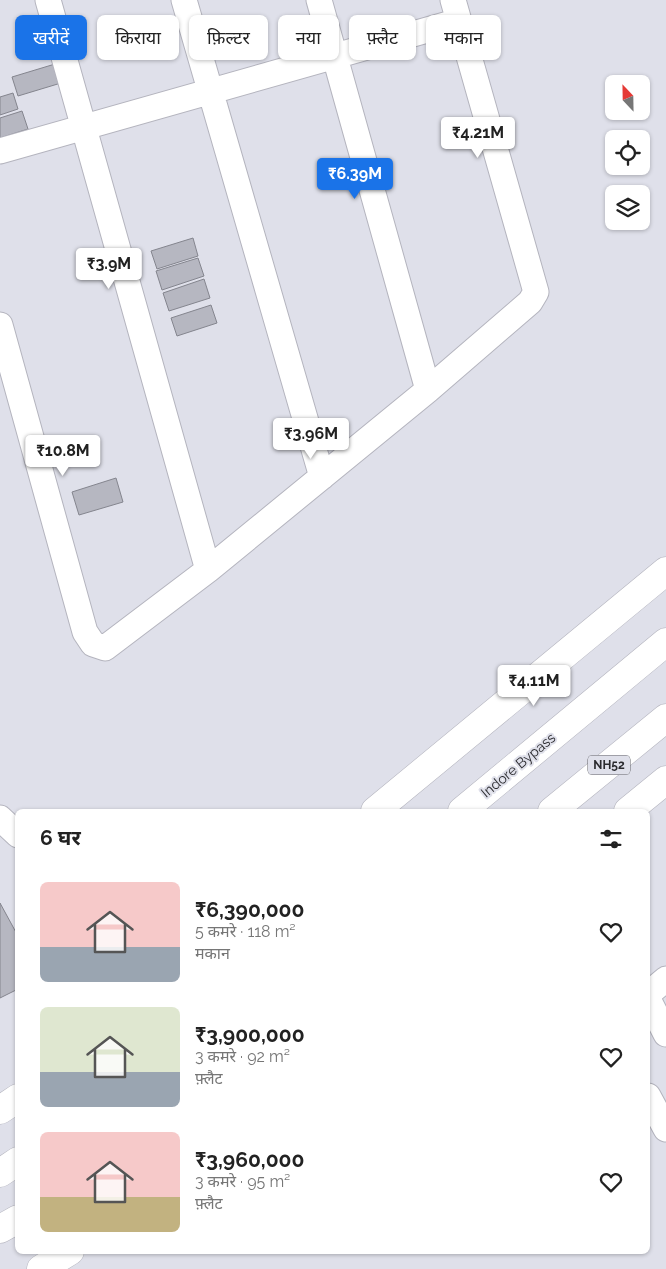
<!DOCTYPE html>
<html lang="hi">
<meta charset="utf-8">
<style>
:root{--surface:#fff;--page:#f6f6f6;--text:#222;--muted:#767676;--accent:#1a73e8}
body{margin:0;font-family:Raleway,"Noto Sans Devanagari",sans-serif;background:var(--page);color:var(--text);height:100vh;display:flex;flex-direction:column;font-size:19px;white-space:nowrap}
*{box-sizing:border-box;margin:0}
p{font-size:16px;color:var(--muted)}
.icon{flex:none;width:28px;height:28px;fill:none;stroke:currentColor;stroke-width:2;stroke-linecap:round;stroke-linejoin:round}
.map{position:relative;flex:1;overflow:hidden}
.side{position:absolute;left:15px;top:809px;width:635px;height:445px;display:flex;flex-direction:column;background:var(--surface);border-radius:8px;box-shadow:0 1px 4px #0004}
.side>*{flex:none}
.banner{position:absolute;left:15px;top:15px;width:636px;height:45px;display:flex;gap:10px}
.needle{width:32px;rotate:338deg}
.fabs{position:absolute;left:605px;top:75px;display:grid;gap:10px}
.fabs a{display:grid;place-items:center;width:45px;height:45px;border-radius:8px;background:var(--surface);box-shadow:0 1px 4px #0004;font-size:25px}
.price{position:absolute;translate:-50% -42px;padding:0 11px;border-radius:5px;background:#fff;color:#222;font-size:16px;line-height:32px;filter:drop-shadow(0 1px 2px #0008)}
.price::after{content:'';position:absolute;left:50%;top:30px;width:15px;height:11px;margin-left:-8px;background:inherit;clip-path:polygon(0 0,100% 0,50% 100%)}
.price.selected{background:var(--accent);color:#fff}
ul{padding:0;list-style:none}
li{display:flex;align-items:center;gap:15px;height:125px;padding:0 25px}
li span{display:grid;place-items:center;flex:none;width:140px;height:100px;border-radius:8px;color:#555}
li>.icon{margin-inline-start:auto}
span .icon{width:60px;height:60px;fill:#fffc;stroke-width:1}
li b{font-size:21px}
h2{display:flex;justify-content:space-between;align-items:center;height:60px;padding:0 25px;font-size:21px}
.tag{padding:0 18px;border-radius:8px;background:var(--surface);box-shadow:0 1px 4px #0004;font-size:18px;line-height:45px}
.tag.selected{background:var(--accent);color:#fff}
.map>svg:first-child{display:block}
.building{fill:#b6b7c1;stroke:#84858e}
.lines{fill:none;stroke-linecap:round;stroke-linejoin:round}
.street-casing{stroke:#b4b4be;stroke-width:27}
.secondary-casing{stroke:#b4b4be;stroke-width:29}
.highway-casing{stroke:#b4b4be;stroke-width:29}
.street{stroke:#fff;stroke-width:25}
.secondary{stroke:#fff;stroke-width:28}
.highway{stroke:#fff;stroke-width:28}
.labels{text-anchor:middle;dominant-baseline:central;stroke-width:4;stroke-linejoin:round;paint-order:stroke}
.shield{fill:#dfe0ea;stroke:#606166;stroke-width:1}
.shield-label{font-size:12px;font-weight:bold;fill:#2a2a2e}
.street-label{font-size:14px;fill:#2a2a2e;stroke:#dfe0ea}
</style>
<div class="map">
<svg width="666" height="1269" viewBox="0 0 666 1269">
<rect width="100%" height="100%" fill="#dfe0ea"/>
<path class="building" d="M 55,64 L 61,83 L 18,96 L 12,77 Z
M 13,93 L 18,109 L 0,115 L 0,97 Z
M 22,111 L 28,129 L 0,138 L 0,118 Z
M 193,238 L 198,256 L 157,269 L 151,251 Z
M 198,258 L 204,276 L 162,290 L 156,271 Z
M 204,279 L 210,298 L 169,311 L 163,293 Z
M 211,305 L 217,323 L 177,336 L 171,318 Z
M 116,478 L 123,502 L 79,515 L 72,492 Z
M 0,903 L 18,936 L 18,989 L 0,998 Z"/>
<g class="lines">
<g class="street-casing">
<path id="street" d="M 48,0 L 208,570
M 184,0 L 322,477
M 319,0 L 428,390
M 0,151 L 459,21
M 0,325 L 85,632 L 93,644 L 105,648 L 208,570 L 428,390 L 530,302 L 536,292 L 453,0
M 0,818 L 18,835
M 648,994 L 666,979
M 648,999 L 666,1034
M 648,1096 L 666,1129"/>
</g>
<g class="secondary-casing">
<path id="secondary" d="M 375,811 L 666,571
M 628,811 L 666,780
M 0,1110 L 18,1098
M 41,1269 L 70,1251"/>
</g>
<g class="highway-casing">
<path id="highway" d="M 462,811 L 666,642
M 552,811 L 666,718
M 0,1173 L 18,1161
M 0,1229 L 18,1219"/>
</g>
<use href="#street" class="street"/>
<use href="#secondary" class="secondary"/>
<use href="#highway" class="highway"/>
</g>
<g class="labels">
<rect class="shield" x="588" y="755.5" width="42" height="19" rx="4"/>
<g class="shield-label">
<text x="609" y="765">NH52</text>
</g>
<g class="street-label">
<text transform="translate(518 765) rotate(-40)">Indore Bypass</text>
</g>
</g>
</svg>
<div class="fabs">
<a><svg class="needle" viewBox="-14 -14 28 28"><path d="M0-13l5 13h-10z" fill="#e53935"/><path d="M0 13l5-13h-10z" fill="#767676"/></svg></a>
<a><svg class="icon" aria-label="locate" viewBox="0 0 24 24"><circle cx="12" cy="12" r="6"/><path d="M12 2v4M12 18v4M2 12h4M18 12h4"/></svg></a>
<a><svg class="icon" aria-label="layers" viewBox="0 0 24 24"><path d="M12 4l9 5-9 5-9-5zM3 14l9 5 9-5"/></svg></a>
</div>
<b class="price" style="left:478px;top:159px">₹4.21M</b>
<b class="price selected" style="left:355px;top:200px">₹6.39M</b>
<b class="price" style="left:109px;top:290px">₹3.9M</b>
<b class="price" style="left:311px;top:460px">₹3.96M</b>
<b class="price" style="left:63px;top:477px">₹10.8M</b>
<b class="price" style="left:534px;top:707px">₹4.11M</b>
<div class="banner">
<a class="tag selected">खरीदें</a>
<a class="tag">किराया</a>
<a class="tag">फ़िल्टर</a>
<a class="tag">नया</a>
<a class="tag">फ़्लैट</a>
<a class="tag">मकान</a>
</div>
<section class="side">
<h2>6 घर<svg class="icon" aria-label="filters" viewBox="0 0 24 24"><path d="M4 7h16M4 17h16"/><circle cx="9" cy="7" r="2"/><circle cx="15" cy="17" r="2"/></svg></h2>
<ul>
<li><span style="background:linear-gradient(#f6c9c9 65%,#9aa5b1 0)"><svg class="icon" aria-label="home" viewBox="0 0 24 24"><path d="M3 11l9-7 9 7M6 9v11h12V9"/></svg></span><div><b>₹6,390,000</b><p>5 कमरे · 118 m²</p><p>मकान</p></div><svg class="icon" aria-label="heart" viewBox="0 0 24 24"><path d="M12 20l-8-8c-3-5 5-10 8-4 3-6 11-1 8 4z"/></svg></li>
<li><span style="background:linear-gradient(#dfe7d0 65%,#9aa5b1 0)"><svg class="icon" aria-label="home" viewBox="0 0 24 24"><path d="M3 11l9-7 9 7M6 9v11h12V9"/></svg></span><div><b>₹3,900,000</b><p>3 कमरे · 92 m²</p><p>फ़्लैट</p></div><svg class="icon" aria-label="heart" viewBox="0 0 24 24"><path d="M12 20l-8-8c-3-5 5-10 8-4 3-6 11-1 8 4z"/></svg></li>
<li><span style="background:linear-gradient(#f6c9c9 65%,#c2b280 0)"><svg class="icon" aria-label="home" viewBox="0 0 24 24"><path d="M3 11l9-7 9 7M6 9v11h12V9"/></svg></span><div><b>₹3,960,000</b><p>3 कमरे · 95 m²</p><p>फ़्लैट</p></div><svg class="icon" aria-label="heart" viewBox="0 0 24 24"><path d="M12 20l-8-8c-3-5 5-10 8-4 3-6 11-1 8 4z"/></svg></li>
</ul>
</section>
</div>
